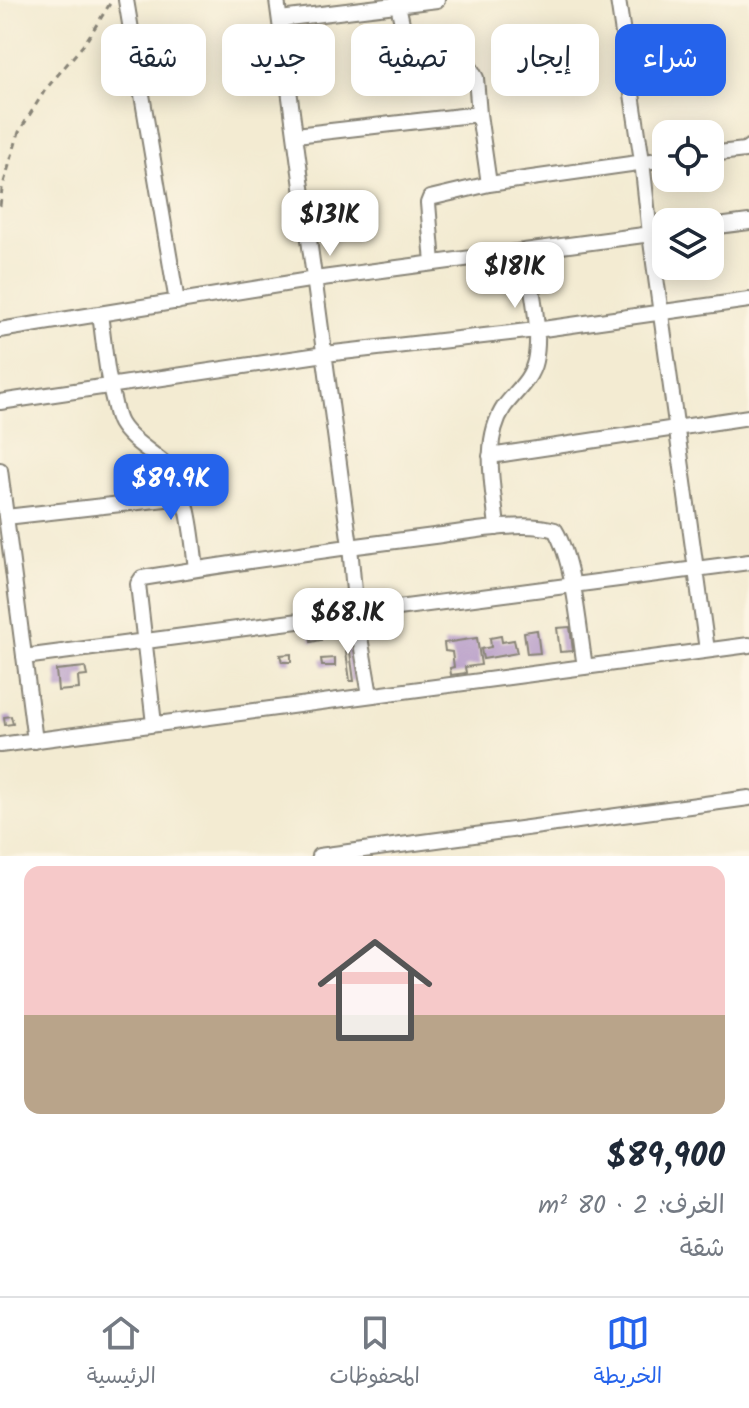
<!DOCTYPE html>
<html lang="ar">
<meta charset="utf-8">
<style>
:root{--surface:#fff;--page:#f2f2f3;--text:#1f2937;--muted:#747a83;--line:#e0e1e3;--accent:#2563eb}
body{margin:0;font-family:Kalam,"Playpen Sans Arabic",sans-serif;background:var(--page);color:var(--text);direction:rtl;height:100vh;display:flex;flex-direction:column;font-size:30px;white-space:nowrap}
*{box-sizing:border-box;margin:0}
p{font-size:26px;color:var(--muted)}
.icon{flex:none;width:44px;height:44px;fill:none;stroke:currentColor;stroke-width:2;stroke-linecap:round;stroke-linejoin:round}
.map{position:relative;height:856px;overflow:hidden;direction:ltr}
.details{display:flex;flex-direction:column;background:var(--surface);flex:1}
.details>*{flex:none}
.hud{position:absolute;left:24px;top:24px;width:702px;height:72px;direction:rtl;display:flex;gap:16px}
.tools{position:absolute;left:652px;top:120px;display:grid;gap:16px}
.tools a{display:grid;place-items:center;width:72px;height:72px;border-radius:16px;background:var(--surface);box-shadow:0 4px 20px #0003;font-size:40px}
.price{position:absolute;translate:-50% -68px;padding:0 18px;border-radius:16px;background:#fff;color:#222;font-size:26px;line-height:52px;filter:drop-shadow(0 2px 4px #0008)}
.price::after{content:'';position:absolute;left:50%;top:48px;width:24px;height:18px;margin-left:-12px;background:inherit;clip-path:polygon(0 0,100% 0,50% 100%)}
.price.on{background:var(--accent);color:#fff}
ul{padding:0;list-style:none}
li{display:grid;align-content:center;gap:16px;height:424px;padding:0 24px}
li+li{border-top:2px solid var(--line)}
li span{display:grid;place-items:center;height:248px;border-radius:16px;color:#555}
li>.icon{margin-inline-start:auto}
span .icon{width:144px;height:144px;fill:#fffc;stroke-width:1}
li b{font-size:34px}
.pill{padding:0 28px;border-radius:16px;background:var(--surface);box-shadow:0 4px 20px #0003;font-size:28px;line-height:72px}
.pill.on{background:var(--accent);color:#fff}
.tabs{display:flex;justify-content:space-around;align-items:center;height:112px;border-top:2px solid var(--line);background:var(--surface);font-size:22px;color:var(--muted)}
.tabs a{display:grid;justify-items:center;gap:4px}
.tabs .on{color:var(--accent)}
.map>svg:first-child{display:block}
.building{fill:#b499c7}
.lines{fill:none;stroke-linecap:round;stroke-linejoin:round}
.minor-casing{stroke:#888477;stroke-width:18}
.path{stroke:#888477;stroke-width:3;stroke-dasharray:6 6;stroke-linecap:butt}
.minor{stroke:#fff;stroke-width:14}
</style>
<div class="map">
<svg width="749" height="856" viewBox="0 0 749 856">
<rect width="100%" height="100%" fill="#fcf5e5"/>
<filter id="ink" filterUnits="userSpaceOnUse"><feTurbulence type="fractalNoise" baseFrequency=".0125" numOctaves="2"/><feDisplacementMap in="SourceGraphic" scale="16" xChannelSelector="R" yChannelSelector="G"/><feConvolveMatrix kernelMatrix="1 2 1 2 8 2 1 2 1" color-interpolation-filters="sRGB"/></filter>
<filter id="wash" filterUnits="userSpaceOnUse"><feTurbulence type="fractalNoise" baseFrequency=".006" numOctaves="4" result="noise"/><feDisplacementMap in="SourceGraphic" scale="32" xChannelSelector="R" yChannelSelector="G"/><feGaussianBlur stdDeviation="1.8" result="paint"/><feColorMatrix in="noise" values="0 0 0 0 0 0 0 0 0 0 0 0 0 0 0 0 0 1.4 0 .05"/><feComposite in="paint" operator="in"/></filter>
<g filter="url(#wash)">
<rect width="100%" height="100%" fill="#f3ebd2"/>
<g id="blocks">
<path class="building" d="M 570,627 L 573,651 L 560,652 L 557,628 Z
M 343,630 L 347,630 L 354,681 L 350,681 Z
M 537,630 L 540,653 L 527,654 L 524,632 Z
M 320,633 L 321,640 L 311,642 L 310,635 Z
M 501,636 L 502,642 L 514,640 L 517,653 L 483,659 L 481,649 L 491,647 L 490,638 Z
M 477,638 L 481,665 L 465,667 L 466,673 L 451,675 L 450,668 L 454,667 L 452,652 L 445,651 L 444,643 Z
M 291,654 L 291,662 L 282,662 L 280,655 Z
M 335,658 L 335,666 L 322,666 L 321,659 Z
M 85,667 L 87,676 L 78,677 L 79,689 L 58,691 L 56,670 Z
M 11,716 L 13,724 L 5,725 L 4,717 Z"/>
</g>
</g>
<g filter="url(#ink)">
<use href="#blocks" fill-opacity="0" stroke="#888477" stroke-width="2"/>
<g class="lines">
<g class="minor-casing">
<path id="minor" d="M 126,0 L 177,302
M 277,0 L 350,546 L 356,614 L 370,695
M 397,0 L 406,42 L 411,52 L 420,57 L 460,63 L 471,69 L 476,78 L 479,114 L 489,184
M 618,0 L 642,161 L 650,234 L 707,650
M 280,19 L 437,0
M 296,135 L 479,114
M 710,154 L 745,150 L 749,147
M 710,227 L 749,222
M 433,263 L 428,203 L 430,198 L 489,184 L 666,159
M 100,314 C 104,343 106,372 113,399 C 115,407 116,416 120,423 C 130,440 151,451 165,464 C 190,489 192,537 196,569
M 0,330 L 315,279 L 666,232
M 0,402 L 325,354 L 536,330 L 749,300
M 490,456 L 749,417
M 0,470 L 35,741
M 6,517 L 183,497
M 497,528 C 494,490 481,442 504,407 C 515,392 531,380 535,361 C 542,328 530,284 526,251
M 24,657 L 749,562
M 154,724 L 138,584 L 142,578 C 239,562 336,548 434,536 C 467,532 523,520 555,530 C 574,561 579,630 585,667
M 0,745 L 749,645
M 319,856 L 749,798"/>
</g>
<path class="path" d="M 0,206 L 2,189 L 19,132 L 45,90 L 85,43 L 111,2"/>
<use href="#minor" class="minor"/>
</g>
</g>
</svg>
<div class="tools">
<a><svg class="icon" aria-label="locate" viewBox="0 0 24 24"><circle cx="12" cy="12" r="6"/><path d="M12 2v4M12 18v4M2 12h4M18 12h4"/></svg></a>
<a><svg class="icon" aria-label="layers" viewBox="0 0 24 24"><path d="M12 4l9 5-9 5-9-5zM3 14l9 5 9-5"/></svg></a>
</div>
<b class="price" style="left:330px;top:258px">$131K</b>
<b class="price" style="left:515px;top:310px">$181K</b>
<b class="price on" style="left:171px;top:522px">$89.9K</b>
<b class="price" style="left:348px;top:656px">$68.1K</b>
<div class="hud">
<a class="pill on">شراء</a>
<a class="pill">إيجار</a>
<a class="pill">تصفية</a>
<a class="pill">جديد</a>
<a class="pill">شقة</a>
</div>
</div>
<section class="details">
<ul>
<li><span style="background:linear-gradient(#f6c9c9 60%,#b9a48a 0)"><svg class="icon" aria-label="home" viewBox="0 0 24 24"><path d="M3 11l9-7 9 7M6 9v11h12V9"/></svg></span><div><b>$89,900</b><p>الغرف: 2 · 80 m²</p><p>شقة</p></div></li>
</ul>
</section>
<nav class="tabs">
<a class="on"><svg class="icon" aria-label="map" viewBox="0 0 24 24"><path d="M3 6l6-2 6 2 6-2v14l-6 2-6-2-6 2zM9 4v14M15 6v14"/></svg>الخريطة</a>
<a><svg class="icon" aria-label="saved" viewBox="0 0 24 24"><path d="M7 4h10v16l-5-4-5 4z"/></svg>المحفوظات</a>
<a><svg class="icon" aria-label="home" viewBox="0 0 24 24"><path d="M3 11l9-7 9 7M6 9v11h12V9"/></svg>الرئيسية</a>
</nav>
